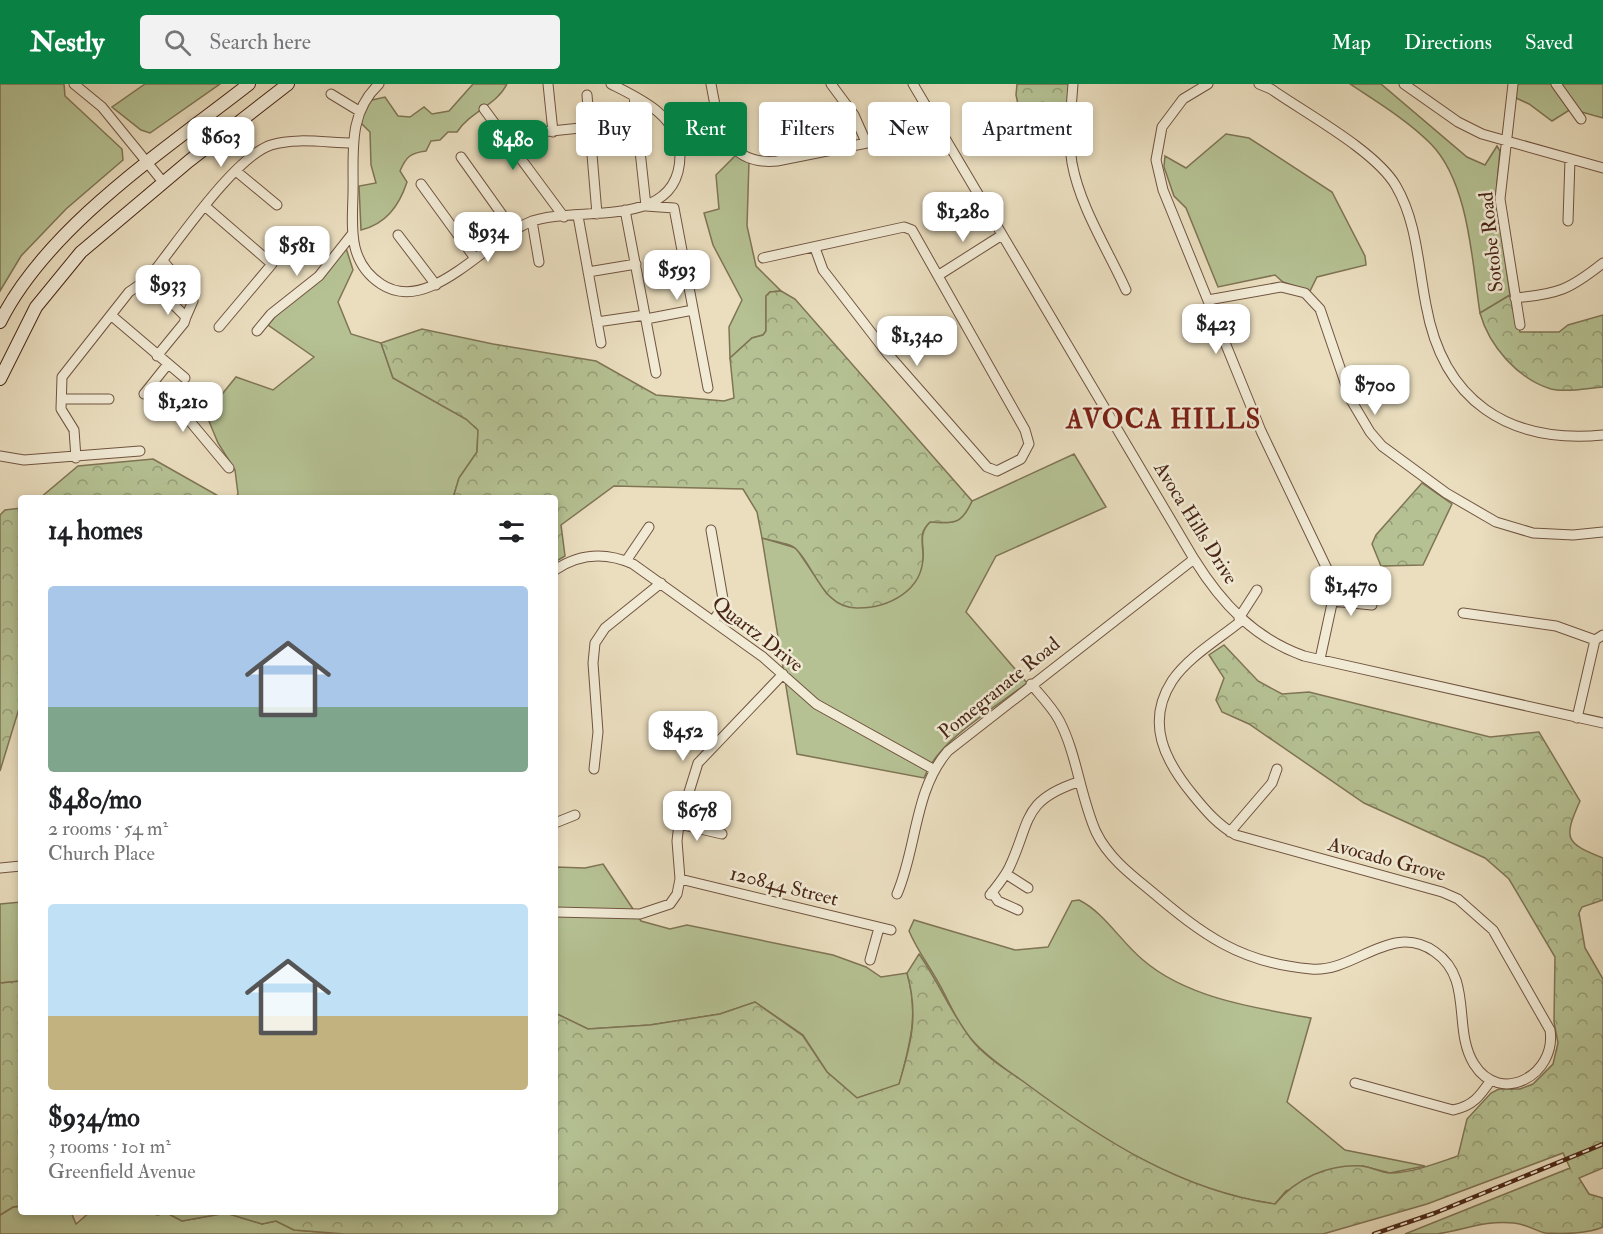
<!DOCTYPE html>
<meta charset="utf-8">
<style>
:root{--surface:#fff;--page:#f2f2f2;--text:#202124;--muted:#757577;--accent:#0b8043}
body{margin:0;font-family:"IM FELL Double Pica",serif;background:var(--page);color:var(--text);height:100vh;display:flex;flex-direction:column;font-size:22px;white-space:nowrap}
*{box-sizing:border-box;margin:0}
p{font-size:20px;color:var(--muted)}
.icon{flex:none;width:33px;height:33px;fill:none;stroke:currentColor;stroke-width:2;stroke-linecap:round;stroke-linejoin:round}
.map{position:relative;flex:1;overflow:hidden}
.side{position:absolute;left:18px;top:411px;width:540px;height:720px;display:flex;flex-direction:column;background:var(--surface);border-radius:6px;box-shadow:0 3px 9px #0003}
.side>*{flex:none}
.top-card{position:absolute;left:576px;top:18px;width:570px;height:54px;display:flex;gap:12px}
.price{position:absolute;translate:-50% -51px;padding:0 14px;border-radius:12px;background:#fff;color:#222;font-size:20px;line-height:39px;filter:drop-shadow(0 2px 3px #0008)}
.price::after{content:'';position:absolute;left:50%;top:36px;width:18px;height:14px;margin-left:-9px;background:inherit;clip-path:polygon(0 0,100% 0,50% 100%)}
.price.selected{background:var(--accent);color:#fff}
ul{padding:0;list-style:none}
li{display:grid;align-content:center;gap:12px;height:318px;padding:0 30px}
li span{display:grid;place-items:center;height:186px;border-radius:6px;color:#555}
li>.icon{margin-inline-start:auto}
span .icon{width:108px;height:108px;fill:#fffc;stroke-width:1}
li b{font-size:26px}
h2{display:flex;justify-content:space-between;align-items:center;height:72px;padding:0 30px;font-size:26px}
.pill{padding:0 21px;border-radius:6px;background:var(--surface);box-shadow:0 3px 9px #0003;font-size:21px;line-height:54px}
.pill.selected{background:var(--accent);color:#fff}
header{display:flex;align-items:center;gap:36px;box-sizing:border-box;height:84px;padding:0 30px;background:var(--accent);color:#fff}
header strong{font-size:28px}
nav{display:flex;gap:33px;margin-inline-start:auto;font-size:21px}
.search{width:420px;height:54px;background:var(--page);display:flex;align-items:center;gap:15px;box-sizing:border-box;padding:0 21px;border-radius:6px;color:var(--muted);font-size:22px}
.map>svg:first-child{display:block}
.grass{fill:#b5c193;stroke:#7f7454;stroke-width:1.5}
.forest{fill:url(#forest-crowns);stroke:#7f7454;stroke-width:1.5}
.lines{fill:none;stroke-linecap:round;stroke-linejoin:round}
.minor-casing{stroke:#715440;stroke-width:11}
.secondary-casing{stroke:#492615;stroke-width:14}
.minor{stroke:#f1ead5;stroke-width:9}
.secondary{stroke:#f1ead5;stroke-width:12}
.rail-casing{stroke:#492615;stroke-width:4.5}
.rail{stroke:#f1ead5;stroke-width:2;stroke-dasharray:7;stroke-linecap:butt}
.labels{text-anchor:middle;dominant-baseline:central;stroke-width:5;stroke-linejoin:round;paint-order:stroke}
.street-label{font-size:20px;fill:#492615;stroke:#f1ead5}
.district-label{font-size:26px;font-weight:bold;letter-spacing:1.5px;fill:#7a1f14;stroke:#f1ead5}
</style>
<header>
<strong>Nestly</strong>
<div class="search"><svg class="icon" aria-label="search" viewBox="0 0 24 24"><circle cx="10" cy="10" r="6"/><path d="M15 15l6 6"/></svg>Search here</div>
<nav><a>Map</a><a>Directions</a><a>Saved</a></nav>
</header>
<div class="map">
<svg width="1603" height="1150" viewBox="0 0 1603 1150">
<defs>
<pattern id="forest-crowns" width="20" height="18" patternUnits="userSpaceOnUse" patternTransform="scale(1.5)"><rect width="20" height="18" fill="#b5c193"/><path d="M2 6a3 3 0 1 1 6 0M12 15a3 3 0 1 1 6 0" fill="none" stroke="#959d77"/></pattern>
</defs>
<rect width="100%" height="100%" fill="#eadebf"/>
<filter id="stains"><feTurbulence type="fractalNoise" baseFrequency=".00333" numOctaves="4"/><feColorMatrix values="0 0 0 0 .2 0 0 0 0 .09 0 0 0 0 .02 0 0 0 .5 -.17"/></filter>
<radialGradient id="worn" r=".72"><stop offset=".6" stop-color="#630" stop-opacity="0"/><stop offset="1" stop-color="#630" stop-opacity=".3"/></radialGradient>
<path class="grass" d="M 0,0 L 64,0 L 65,12 L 122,65 L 123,76 L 66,125 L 21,172 L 0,207 Z
M 145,0 L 220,0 L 150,49 L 141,46 L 112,23 Z
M 473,0 L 507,0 C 496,22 472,26 457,48 L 448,48 L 440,56 L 431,57 L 426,67 C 410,69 406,73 400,87 L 407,98 C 399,122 386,140 361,146 L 359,102 L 376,99 L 371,81 L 370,48 L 360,38 L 368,17 L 385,13 L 398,32 L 410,33 L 424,23 L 432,30 L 449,27 Z
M 1350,0 L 1381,0 L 1467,73 L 1485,81 L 1497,62 L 1500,67 L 1496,110 L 1510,211 L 1480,229 C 1472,178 1469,99 1431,60 C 1407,36 1377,18 1350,0 Z
M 1517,0 L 1603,0 L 1603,34 L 1571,25 L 1552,37 L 1529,20 L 1516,14 Z
M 1226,50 L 1249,54 L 1332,108 L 1365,172 L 1366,181 L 1317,193 L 1310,207 L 1283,198 L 1275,191 L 1218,203 L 1186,124 L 1174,112 L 1164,83 L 1165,72 L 1186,84 Z
M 737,70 L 749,77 L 747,142 L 756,182 L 781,207 L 770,208 L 766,212 L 766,247 L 763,251 L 752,254 L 730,274 L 729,243 L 742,216 L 713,161 L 704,129 L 719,125 L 716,91 Z
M 346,164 L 353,186 L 338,218 L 351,250 L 381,259 L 393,294 L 466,335 L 478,346 L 477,368 L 459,394 L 453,414 L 235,414 L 238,410 L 235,386 L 218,359 L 206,330 L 236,293 L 273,306 L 314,273 L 268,241 L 282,224 Z
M 1074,370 L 1106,423 L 996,472 L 966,528 L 1027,599 C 995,624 938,656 924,694 L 797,670 L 762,454 L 796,464 L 827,510 L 912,501 C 918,492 922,485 923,474 C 924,459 918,450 930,438 C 955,439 961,441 972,417 Z
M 603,780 L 641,837 L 670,845 L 687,841 L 833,871 L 866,883 L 881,893 L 907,889 C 919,931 910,960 899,1001 L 857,1014 L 827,988 L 803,951 L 755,918 L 720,930 L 650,941 L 588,945 L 555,929 L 555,783 L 585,784 Z
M 1079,816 C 1105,829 1120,857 1143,876 C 1187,914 1255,924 1311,934 L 1287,1018 L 1345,1066 L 1425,1082 L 1390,1089 L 1363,1082 L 1286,1107 L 1275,1120 C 1183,1107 1104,1058 1030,1003 C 1011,989 989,975 973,957 C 958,941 949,917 938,898 C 928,880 917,866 909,847 L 914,836 L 1015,866 L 1048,863 L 1072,817 Z
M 21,818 L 21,897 L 0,899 L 0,820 Z
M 21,1122 L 21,1128 L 71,1128 L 76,1140 L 90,1128 L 150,1128 L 157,1131 L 167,1129 L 182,1137 L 226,1129 L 262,1140 L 276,1137 L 294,1146 L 345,1150 L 0,1150 L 0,1131 L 13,1123 Z"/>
<path class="forest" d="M 1017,0 L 1071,0 L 1067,32 L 1020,30 L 1016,11 Z
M 781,207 L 795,215 L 972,417 C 961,441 955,439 930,438 C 918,449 923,458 923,472 C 923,507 888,524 858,524 C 824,525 816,486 797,466 C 791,459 772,457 762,454 L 757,428 L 743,405 L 614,402 L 561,441 L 565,472 L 555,478 L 555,414 L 453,414 L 459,394 L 477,368 L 478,346 L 466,335 L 393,294 L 381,259 L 422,245 L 493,260 L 596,277 L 656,311 L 724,317 L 734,314 L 730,274 L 752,254 L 763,251 L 766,247 L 766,212 L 770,208 Z
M 1510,211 L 1520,248 L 1559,248 L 1568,241 L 1603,231 L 1603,303 C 1588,304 1566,309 1551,305 C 1518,295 1489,262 1480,229 Z
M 153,375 L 222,414 L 40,414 L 78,382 Z
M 1422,399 L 1452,420 L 1423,481 L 1381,482 L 1372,460 L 1376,451 Z
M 21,424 L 21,618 L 0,687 L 0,431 L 5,426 Z
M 1224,561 L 1258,597 L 1282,610 L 1309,608 L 1490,653 L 1539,648 L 1580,717 C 1563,755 1565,759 1603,774 L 1603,816 L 1582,823 L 1579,829 L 1585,864 L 1603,895 L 1603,1084 L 1579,1094 L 1589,1110 L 1603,1114 L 1603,1143 C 1589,1150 1561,1150 1545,1149 C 1534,1146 1526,1140 1514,1139 C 1484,1136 1465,1146 1437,1150 C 1427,1150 1415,1150 1405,1150 L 1570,1084 L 1563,1069 L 1427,1120 L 1323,1150 L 345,1150 L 294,1146 L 276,1137 L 262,1140 L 226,1129 L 182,1137 L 167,1129 L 157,1131 L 150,1128 L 555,1128 L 555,929 L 588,945 L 650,941 L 720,930 L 755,918 L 803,952 L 827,988 L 857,1014 L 899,1000 C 911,960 919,931 907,889 L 919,870 C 938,897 951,929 971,955 C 984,972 1007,986 1024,998 C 1099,1054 1181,1107 1275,1120 C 1296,1094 1329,1080 1362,1082 C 1371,1083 1381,1089 1390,1089 C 1412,1089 1437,1079 1458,1072 L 1467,1035 L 1491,1009 L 1499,1005 L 1520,1005 L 1533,1000 L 1553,980 L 1558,959 L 1554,938 L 1555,873 L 1509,795 L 1485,774 L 1364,719 L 1249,640 L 1222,628 L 1216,616 L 1224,594 L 1209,571 Z
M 21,897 L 21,1122 L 13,1123 L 0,1131 L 0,899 Z"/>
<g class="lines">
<g class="minor-casing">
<path id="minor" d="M 74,0 L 102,23 L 163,98
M 379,0 C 347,30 354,70 353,110 C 352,145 348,178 381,200 C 429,232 486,156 530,138 C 574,120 680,149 680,71 C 679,32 641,15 611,0
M 548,0 L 553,48
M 711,0 C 718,39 725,82 777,77 L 922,48 L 937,41
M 831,0 L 854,31 L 866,58
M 913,0 L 1194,475 C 1222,520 1254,554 1304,572 L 1603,639
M 1073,0 C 1071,26 1068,53 1072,79 C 1080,123 1108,166 1126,206
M 1208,0 L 1183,15 L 1162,43 L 1156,76 L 1163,106 L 1261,347 L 1329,489 L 1333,515 L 1320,575
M 1259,0 L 1271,5 C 1305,29 1376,67 1396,102 C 1417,138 1418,181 1426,221 C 1443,317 1508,360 1603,351
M 1404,0 L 1458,38 L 1482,50 L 1603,84
M 1513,0 L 1500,115 L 1520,241
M 1556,0 L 1581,35
M 331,10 L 359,27
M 587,11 L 597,130
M 634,12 L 646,122 L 674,124 L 708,304
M 484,25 L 564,133
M 504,52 L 590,43
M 461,73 L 513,146
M 236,87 L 277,121
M 421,100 L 474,173
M 206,123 L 272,180 L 219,243
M 625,126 L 656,289
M 578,132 L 601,259
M 532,137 L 539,178
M 1568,137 L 1570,75
M 398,151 L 436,201
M 763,174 L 904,143 L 912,146 L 1025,346 L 1029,360 L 1021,375 L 997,387 L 987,383 L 887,269 L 823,186 L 815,164
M 163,177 L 191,210 L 193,217 L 186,233
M 588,188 L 636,180
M 939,191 L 1002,151
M 148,195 L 186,233 L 184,239 L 157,272
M 1515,214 C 1558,210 1569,206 1603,179
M 1208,216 L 1281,203 L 1305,209 L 1320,225 L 1351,316 L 1370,348 L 1382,362 L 1446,409 L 1496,438 L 1533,449 L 1573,451 L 1603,448
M 112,232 L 185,294
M 646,235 L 693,226
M 597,238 L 645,231
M 257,247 L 271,230 L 319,192 L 353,149
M 152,300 L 178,323 L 229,384
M 144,310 L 168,280
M 62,315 L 109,315
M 0,372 L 24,376 L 140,367
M 76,374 L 74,346 L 61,325 L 62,293 L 129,208 L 148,195 C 175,162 234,73 271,61 C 296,53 328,59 353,59
M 711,446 L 723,515 L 721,525 L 714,536
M 626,477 L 649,443
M 555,486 C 580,469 606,468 633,480 L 763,573 L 816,620 L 933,685
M 1332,517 L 1372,521
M 1463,529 L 1556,542 L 1595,556
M 1239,534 L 1257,506
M 1031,600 C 1040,611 1052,623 1059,636 C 1077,670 1080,712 1096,748 C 1108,773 1130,790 1151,807 C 1203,851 1240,879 1311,885 C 1355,889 1391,837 1435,868 C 1474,895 1452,945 1474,980 C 1500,1022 1557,991 1550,946 L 1493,846 L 1458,815 L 1442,808 L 1236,751 C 1218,741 1206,727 1193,711 C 1165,677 1145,639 1172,597 C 1188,573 1219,555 1241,537
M 1577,634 L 1595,556 L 1603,551
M 594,685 L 598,648 L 593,579 L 595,559 L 605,544 L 661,499
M 555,739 L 575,731
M 679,740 L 722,750
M 1230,748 L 1272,699 L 1277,685
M 0,784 L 21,782
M 1006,790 L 1028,804
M 680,795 L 891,846
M 992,808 L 998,817 L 1018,826
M 897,810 C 917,764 914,706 948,667 L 1194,475
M 990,811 C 997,802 1004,794 1009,784 C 1031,738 1021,717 1078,698
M 555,828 L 640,830 L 670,820 L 677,810 L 680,795 L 677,757 L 679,740 L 698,679 L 783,590
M 870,876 L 879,844
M 1355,999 L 1453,1026 C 1473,1022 1480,1012 1491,996"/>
</g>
<g class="secondary-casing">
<path id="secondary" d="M 0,238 C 48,142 166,65 249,0
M 0,295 L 36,223 L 81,168 L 189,77 L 288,0"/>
</g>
<use href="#minor" class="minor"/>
<use href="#secondary" class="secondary"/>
<g class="rail-casing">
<path id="rail" d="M 1374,1150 L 1435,1129 L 1603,1060"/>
</g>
<use href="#rail" class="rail"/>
</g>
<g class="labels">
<g class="street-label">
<text transform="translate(1491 158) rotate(-96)">Sotobe Road</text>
<text transform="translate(1196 439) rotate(58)">Avoca Hills Drive</text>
<text transform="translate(758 550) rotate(38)">Quartz Drive</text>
<text transform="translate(999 604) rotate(-39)">Pomegranate Road</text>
<text transform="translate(1387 775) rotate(15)">Avocado Grove</text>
<text transform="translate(784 802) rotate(14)">120844 Street</text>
</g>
<g class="district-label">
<text x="1164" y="336">AVOCA HILLS</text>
</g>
</g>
<rect width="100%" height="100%" filter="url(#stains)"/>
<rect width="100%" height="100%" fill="url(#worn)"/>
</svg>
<b class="price" style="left:221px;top:84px">$603</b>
<b class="price selected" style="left:513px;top:87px">$480</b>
<b class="price" style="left:963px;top:159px">$1,280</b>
<b class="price" style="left:488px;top:179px">$934</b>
<b class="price" style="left:297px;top:193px">$581</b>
<b class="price" style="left:677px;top:217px">$593</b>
<b class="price" style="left:168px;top:232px">$933</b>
<b class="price" style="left:1216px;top:271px">$423</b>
<b class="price" style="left:917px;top:283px">$1,340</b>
<b class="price" style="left:1375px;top:332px">$700</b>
<b class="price" style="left:183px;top:349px">$1,210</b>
<b class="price" style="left:1351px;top:533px">$1,470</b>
<b class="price" style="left:683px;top:678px">$452</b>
<b class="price" style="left:697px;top:758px">$678</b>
<div class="top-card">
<a class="pill">Buy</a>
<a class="pill selected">Rent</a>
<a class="pill">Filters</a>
<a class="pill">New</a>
<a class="pill">Apartment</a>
</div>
<section class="side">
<h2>14 homes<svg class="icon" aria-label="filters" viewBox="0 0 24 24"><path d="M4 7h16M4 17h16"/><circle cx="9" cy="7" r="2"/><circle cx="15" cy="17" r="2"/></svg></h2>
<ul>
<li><span style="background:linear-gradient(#a9c7e8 65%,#7fa58c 0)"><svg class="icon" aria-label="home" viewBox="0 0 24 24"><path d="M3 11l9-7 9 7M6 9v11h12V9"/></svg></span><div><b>$480/mo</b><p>2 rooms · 54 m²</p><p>Church Place</p></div></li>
<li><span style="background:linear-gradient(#bfe0f5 60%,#c2b280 0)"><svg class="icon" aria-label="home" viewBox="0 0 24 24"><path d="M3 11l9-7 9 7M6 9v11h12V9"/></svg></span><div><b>$934/mo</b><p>3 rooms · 101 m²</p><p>Greenfield Avenue</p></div></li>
</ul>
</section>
</div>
